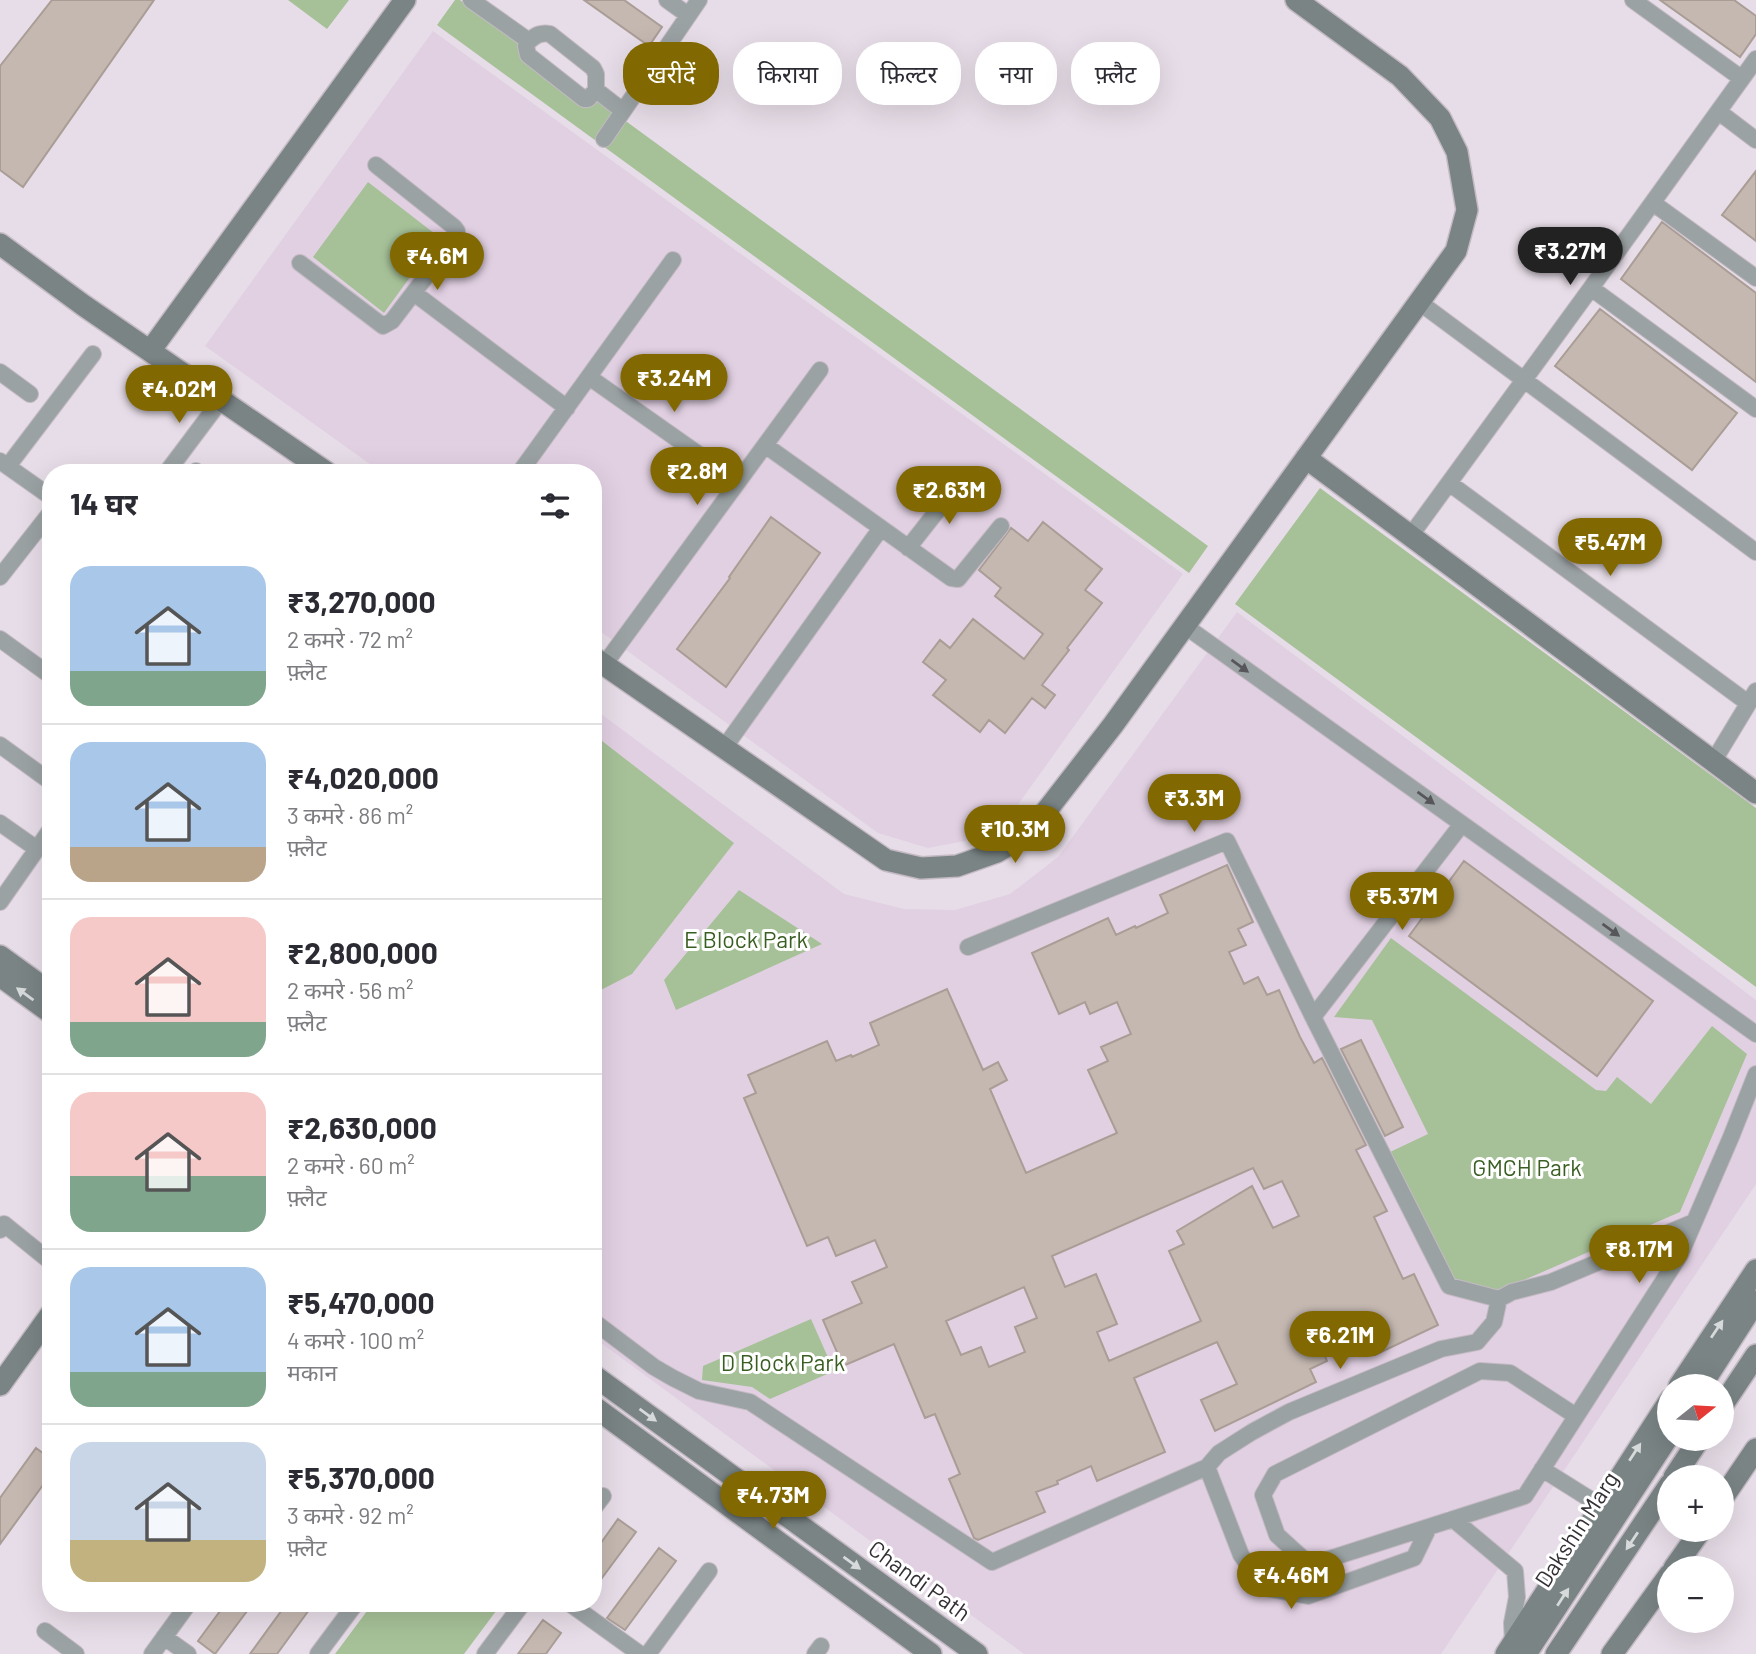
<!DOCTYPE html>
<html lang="hi">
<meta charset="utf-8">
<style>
:root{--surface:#fff;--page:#f2f2f3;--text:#2b2b33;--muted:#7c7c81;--line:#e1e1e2;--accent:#826800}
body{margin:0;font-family:Barlow,"Noto Sans Devanagari",sans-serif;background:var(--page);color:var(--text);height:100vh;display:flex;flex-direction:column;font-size:26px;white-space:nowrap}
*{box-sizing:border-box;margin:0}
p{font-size:23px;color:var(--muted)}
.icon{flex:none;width:38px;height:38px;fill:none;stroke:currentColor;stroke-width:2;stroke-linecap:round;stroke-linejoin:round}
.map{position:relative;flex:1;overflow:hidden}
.drawer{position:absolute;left:42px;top:464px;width:560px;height:1148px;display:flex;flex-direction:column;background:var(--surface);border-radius:28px;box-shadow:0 7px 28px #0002}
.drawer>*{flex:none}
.hud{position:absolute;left:623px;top:42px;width:665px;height:63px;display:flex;gap:14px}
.needle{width:46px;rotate:72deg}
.controls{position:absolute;left:1657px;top:1374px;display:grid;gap:14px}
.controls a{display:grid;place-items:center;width:77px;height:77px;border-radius:50%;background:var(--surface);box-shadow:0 7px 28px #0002;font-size:35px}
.price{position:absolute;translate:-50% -60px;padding:0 16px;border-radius:24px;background:var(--accent);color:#fff;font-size:23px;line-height:46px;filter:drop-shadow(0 2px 4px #0008)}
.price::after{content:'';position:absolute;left:50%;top:42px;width:21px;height:16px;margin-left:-10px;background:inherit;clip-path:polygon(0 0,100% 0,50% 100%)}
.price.selected{background:#222;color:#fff}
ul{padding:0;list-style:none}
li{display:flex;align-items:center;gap:21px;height:175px;padding:0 28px}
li+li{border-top:2px solid var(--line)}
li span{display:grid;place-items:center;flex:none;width:196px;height:140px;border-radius:21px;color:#555}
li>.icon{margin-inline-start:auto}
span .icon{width:84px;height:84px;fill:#fffc;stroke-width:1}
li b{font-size:30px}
h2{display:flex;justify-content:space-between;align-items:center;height:84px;padding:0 28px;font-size:30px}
.chip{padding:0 24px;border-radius:28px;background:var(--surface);box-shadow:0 7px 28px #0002;font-size:24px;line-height:63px}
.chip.selected{background:var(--accent);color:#fff}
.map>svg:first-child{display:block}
.medical{fill:#e1d0e2}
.green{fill:#a6c198}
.building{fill:#c5b8b1;stroke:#a99d95;stroke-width:2;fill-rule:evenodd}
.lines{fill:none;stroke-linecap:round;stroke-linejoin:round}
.street-casing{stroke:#c3bac4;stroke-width:18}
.secondary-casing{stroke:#c3bac4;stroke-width:24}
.street{stroke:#9ba2a3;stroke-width:16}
.secondary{stroke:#7a8485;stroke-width:21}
.oneway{fill:#57575b}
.oneway2{fill:#d7dada}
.labels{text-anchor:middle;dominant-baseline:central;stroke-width:6;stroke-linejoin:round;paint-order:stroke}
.park-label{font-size:23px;fill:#395e21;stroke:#fff}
.street-label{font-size:23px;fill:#332f34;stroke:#fff}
</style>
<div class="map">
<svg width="1756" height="1654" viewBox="0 0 1756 1654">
<rect width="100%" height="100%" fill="#e7dde8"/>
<path class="medical" d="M 433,31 L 1183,574 L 1007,820 L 965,841 L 928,848 L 878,833 L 593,626 L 593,472 L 381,472 L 205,346 Z
M 1237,612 L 1756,1000 L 1756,1184 L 1441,1654 L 1024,1654 L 593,1337 L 593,708 L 844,894 L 904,909 L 955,910 L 1010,894 L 1058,857 Z"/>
<path class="green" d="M 288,0 L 349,0 L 327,29 Z
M 455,0 L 460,0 L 1208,546 L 1189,573 L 437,25 Z
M 368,182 L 439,237 L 384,313 L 313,257 Z
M 1320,488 L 1756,808 L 1756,987 L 1235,604 Z
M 593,734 L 734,843 L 632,974 L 593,994 Z
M 739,890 L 822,944 L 676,1010 L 664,980 Z
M 1391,938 L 1596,1090 L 1606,1091 L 1617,1077 L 1651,1104 L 1712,1026 L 1747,1054 L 1680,1212 L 1499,1291 L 1453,1279 L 1390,1152 L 1428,1134 L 1372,1020 L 1334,1017 Z
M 811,1319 L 834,1371 L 770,1399 L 752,1387 L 702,1380 L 703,1366 Z
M 373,1603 L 502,1603 L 464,1654 L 335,1654 Z"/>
<path class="building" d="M 52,0 L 154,0 L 23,187 L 0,170 L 0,66 Z
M 584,0 L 624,0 L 662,27 L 649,46 Z
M 1660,0 L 1734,0 L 1756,16 L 1756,34 L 1740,57 Z
M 1756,171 L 1756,241 L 1722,215 Z
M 1662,222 L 1756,293 L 1756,382 L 1621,279 Z
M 1600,309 L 1737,413 L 1692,470 L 1555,366 Z
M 771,517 L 820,553 L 726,687 L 677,649 L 730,578 L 729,577 Z
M 1043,522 L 1102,569 L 1085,590 L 1102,603 L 1067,648 L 1069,650 L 1042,685 L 1055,695 L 1045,708 L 1032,698 L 1005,733 L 989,720 L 980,732 L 933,695 L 946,680 L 923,662 L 940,640 L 950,648 L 973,619 L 1024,659 L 1043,634 L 995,596 L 1001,588 L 979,570 L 1011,528 L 1028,541 Z
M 1464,861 L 1653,1001 L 1597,1076 L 1409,936 Z
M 1227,865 L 1253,922 L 1238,929 L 1246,945 L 1229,952 L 1244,984 L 1258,977 L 1267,995 L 1279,990 L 1300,1037 L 1314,1063 L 1322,1058 L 1366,1145 L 1356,1150 L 1387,1211 L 1374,1217 L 1403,1279 L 1414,1274 L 1438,1325 L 1375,1355 L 1370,1343 L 1360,1348 L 1353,1334 L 1322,1349 L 1327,1361 L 1310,1369 L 1316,1382 L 1215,1431 L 1201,1400 L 1237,1384 L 1217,1342 L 1134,1378 L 1165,1452 L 1097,1481 L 1091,1466 L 1057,1481 L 1058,1484 L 1036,1492 L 1045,1512 L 978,1540 L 974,1538 L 949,1479 L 960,1474 L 935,1414 L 925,1418 L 894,1344 L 843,1366 L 823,1320 L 862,1303 L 852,1282 L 887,1267 L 875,1240 L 836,1256 L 828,1237 L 807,1246 L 744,1098 L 756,1093 L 748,1075 L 827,1041 L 836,1061 L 851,1055 L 852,1057 L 879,1045 L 870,1023 L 947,989 L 983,1070 L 998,1062 L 1007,1080 L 990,1089 L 1026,1173 L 1117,1133 L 1088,1070 L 1108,1061 L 1101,1047 L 1131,1034 L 1117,1002 L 1090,1014 L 1085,1002 L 1059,1014 L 1032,953 L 1108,918 L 1116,935 L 1135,926 L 1136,928 L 1168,913 L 1160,895 ZM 1253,1168 L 1264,1189 L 1282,1181 L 1299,1216 L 1273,1228 L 1252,1186 L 1177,1231 L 1184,1244 L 1169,1251 L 1201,1321 L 1109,1361 L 1097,1332 L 1117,1324 L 1096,1274 L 1065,1287 L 1052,1256 ZM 1024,1287 L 1037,1318 L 1015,1327 L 1025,1352 L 989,1367 L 981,1347 L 961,1355 L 946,1321 Z
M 1361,1040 L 1403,1127 L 1385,1136 L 1341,1049 Z
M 36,1448 L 51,1459 L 51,1474 L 0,1544 L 0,1498 Z
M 618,1519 L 636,1532 L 593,1590 L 593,1554 Z
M 659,1548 L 676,1561 L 625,1630 L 607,1618 Z
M 226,1603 L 253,1603 L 215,1654 L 198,1641 Z
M 287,1603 L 314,1603 L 277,1654 L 250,1654 Z
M 543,1620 L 561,1633 L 548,1651 L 546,1654 L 518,1654 Z"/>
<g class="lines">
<g class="street-casing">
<path id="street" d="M 471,0 L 529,41 C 536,35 541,32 550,34 L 593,68 L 596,74 L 596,90 L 623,111
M 667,0 L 688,15
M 1633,0 L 1741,78
M 529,41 L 526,46 L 528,55 L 584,99 L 588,99 L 596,90
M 1719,112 L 1756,140
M 604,139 L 699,0
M 1653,203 L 1756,278
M 300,263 L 383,326 L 392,321 L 457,236 L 457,231 L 454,227 L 376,165
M 1591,288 L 1756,409
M 414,293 L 567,408
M 1419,302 L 1756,552
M 0,372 L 30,394
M 589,377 L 738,482
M 765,445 L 951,578 L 958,579 L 1001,526
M 0,461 L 51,497
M 8,466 L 93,354
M 167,472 L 221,400
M 195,472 L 196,471
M 520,472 L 673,260
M 1449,483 L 1748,703
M 1411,535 L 1591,288 L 1756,59
M 908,548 L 960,482
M 0,577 L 51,512
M 1185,626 L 1756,1034
M 0,639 L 51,676
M 604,665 L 820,370
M 0,745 L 51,782
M 724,748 L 881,528
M 1713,762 L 1756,691
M 0,823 L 37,849
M 0,902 L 51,829
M 968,947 L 1227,841 L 1313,1017 L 1449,1286 L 1499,1299 L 1512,1292 L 1551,1282 L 1694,1222
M 1313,1017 L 1462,824
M 0,1230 L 4,1224 L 51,1262
M 593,1321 L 654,1367 L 673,1378 L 699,1391 L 750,1402 L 992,1562 L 1207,1467 L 1219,1453 L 1252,1432 L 1289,1412 L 1441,1349 L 1477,1342 L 1494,1322 L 1499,1299
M 1576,1416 L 1510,1373 L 1480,1371 L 1275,1474 L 1263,1495 L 1277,1535 L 1310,1565 L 1525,1496 L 1680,1255 L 1731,1137 L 1756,1074
M 1207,1467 L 1241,1555 L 1265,1588 L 1308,1596 L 1414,1558 L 1429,1527
M 1542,1469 L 1601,1506
M 593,1509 L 603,1496
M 1453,1519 L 1515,1571 L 1517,1597 L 1512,1623 L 1513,1643
M 569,1603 L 640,1654
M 45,1631 L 76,1654
M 164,1637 L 188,1654
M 152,1654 L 189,1603
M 318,1654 L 356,1603
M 485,1654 L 523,1603
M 648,1654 L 709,1571
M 815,1654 L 821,1646"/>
</g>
<g class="secondary-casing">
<path id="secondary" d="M 0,244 L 83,305 L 326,472
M 150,351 L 405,0
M 1306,458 L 1756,793
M 593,657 L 886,860 L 921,868 L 957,866 L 997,852 L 1030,832 L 1113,725 L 1456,251 L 1467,210 L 1457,152 L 1440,118 L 1400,76 L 1296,0
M 0,956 L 51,993
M 0,976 L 51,1013
M 593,1375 L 977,1654
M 0,1385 L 51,1314
M 1679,1386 L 1756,1270
M 1701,1386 L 1756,1301
M 593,1406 L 931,1654
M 1722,1406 L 1756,1355
M 1674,1477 L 1700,1438
M 1722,1499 L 1756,1449
M 1674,1568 L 1701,1530
M 1506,1654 L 1670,1400
M 1526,1654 L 1670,1434
M 1556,1654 L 1670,1484
M 1612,1654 L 1670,1574"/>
</g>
<use href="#street" class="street"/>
<use href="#secondary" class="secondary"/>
</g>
<defs><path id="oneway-solid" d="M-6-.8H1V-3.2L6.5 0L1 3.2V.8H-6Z" transform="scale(1.75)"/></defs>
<g class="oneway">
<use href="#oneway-solid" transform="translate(1240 666) rotate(36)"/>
<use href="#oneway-solid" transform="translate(1426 798) rotate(36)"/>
<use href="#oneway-solid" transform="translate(1611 930) rotate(36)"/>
</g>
<g class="oneway2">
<use href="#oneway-solid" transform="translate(25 994) rotate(-144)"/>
<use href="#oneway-solid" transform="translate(1717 1329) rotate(-56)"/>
<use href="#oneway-solid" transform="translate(648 1415) rotate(36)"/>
<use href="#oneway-solid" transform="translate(1635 1452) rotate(-57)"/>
<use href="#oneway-solid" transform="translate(1632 1541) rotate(124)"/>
<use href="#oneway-solid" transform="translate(852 1563) rotate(36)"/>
<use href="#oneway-solid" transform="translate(1563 1597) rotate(-57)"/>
</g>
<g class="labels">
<g class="park-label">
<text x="746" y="939">E Block Park</text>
<text x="1527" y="1167">GMCH Park</text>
<text x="783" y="1362">D Block Park</text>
</g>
<g class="street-label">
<text transform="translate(1576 1529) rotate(-57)">Dakshin Marg</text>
<text transform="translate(920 1580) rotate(36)">Chandi Path</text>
</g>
</g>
</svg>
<div class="controls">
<a><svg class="needle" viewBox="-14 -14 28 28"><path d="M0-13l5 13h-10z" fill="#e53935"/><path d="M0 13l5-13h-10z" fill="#7c7c81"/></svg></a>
<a>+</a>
<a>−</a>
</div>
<b class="price selected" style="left:1570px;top:287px">₹3.27M</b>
<b class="price" style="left:437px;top:292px">₹4.6M</b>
<b class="price" style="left:674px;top:414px">₹3.24M</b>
<b class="price" style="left:179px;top:425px">₹4.02M</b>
<b class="price" style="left:697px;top:507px">₹2.8M</b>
<b class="price" style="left:949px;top:526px">₹2.63M</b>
<b class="price" style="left:1610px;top:578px">₹5.47M</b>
<b class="price" style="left:1194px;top:834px">₹3.3M</b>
<b class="price" style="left:1015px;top:865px">₹10.3M</b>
<b class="price" style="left:1402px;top:932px">₹5.37M</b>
<b class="price" style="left:1639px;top:1285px">₹8.17M</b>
<b class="price" style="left:1340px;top:1371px">₹6.21M</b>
<b class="price" style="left:773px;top:1531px">₹4.73M</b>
<b class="price" style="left:1291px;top:1611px">₹4.46M</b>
<div class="hud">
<a class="chip selected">खरीदें</a>
<a class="chip">किराया</a>
<a class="chip">फ़िल्टर</a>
<a class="chip">नया</a>
<a class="chip">फ़्लैट</a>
</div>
<section class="drawer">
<h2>14 घर<svg class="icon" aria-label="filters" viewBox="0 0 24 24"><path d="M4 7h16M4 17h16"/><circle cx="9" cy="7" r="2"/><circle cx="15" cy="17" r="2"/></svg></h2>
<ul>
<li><span style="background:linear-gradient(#a9c7e8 75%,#7fa58c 0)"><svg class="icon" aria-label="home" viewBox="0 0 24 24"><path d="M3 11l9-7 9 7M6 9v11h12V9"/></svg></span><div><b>₹3,270,000</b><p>2 कमरे · 72 m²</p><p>फ़्लैट</p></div></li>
<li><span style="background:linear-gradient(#a9c7e8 75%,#b9a48a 0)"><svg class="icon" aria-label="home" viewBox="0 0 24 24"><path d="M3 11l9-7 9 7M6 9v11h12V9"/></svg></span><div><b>₹4,020,000</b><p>3 कमरे · 86 m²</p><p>फ़्लैट</p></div></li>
<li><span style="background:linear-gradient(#f6c9c9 75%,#7fa58c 0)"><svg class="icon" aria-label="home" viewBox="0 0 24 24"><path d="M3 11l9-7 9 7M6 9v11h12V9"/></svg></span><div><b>₹2,800,000</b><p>2 कमरे · 56 m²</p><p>फ़्लैट</p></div></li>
<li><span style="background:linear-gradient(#f6c9c9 60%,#7fa58c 0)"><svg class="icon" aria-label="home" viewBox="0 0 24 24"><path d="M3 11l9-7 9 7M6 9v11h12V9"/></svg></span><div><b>₹2,630,000</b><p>2 कमरे · 60 m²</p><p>फ़्लैट</p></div></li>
<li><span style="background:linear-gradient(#a9c7e8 75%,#7fa58c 0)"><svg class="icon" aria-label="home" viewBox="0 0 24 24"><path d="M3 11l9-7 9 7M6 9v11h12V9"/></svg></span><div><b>₹5,470,000</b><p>4 कमरे · 100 m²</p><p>मकान</p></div></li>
<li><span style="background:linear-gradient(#c9d6e8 70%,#c2b280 0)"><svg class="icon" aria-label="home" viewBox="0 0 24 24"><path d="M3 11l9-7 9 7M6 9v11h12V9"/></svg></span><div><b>₹5,370,000</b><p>3 कमरे · 92 m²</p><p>फ़्लैट</p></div></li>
</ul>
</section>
</div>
